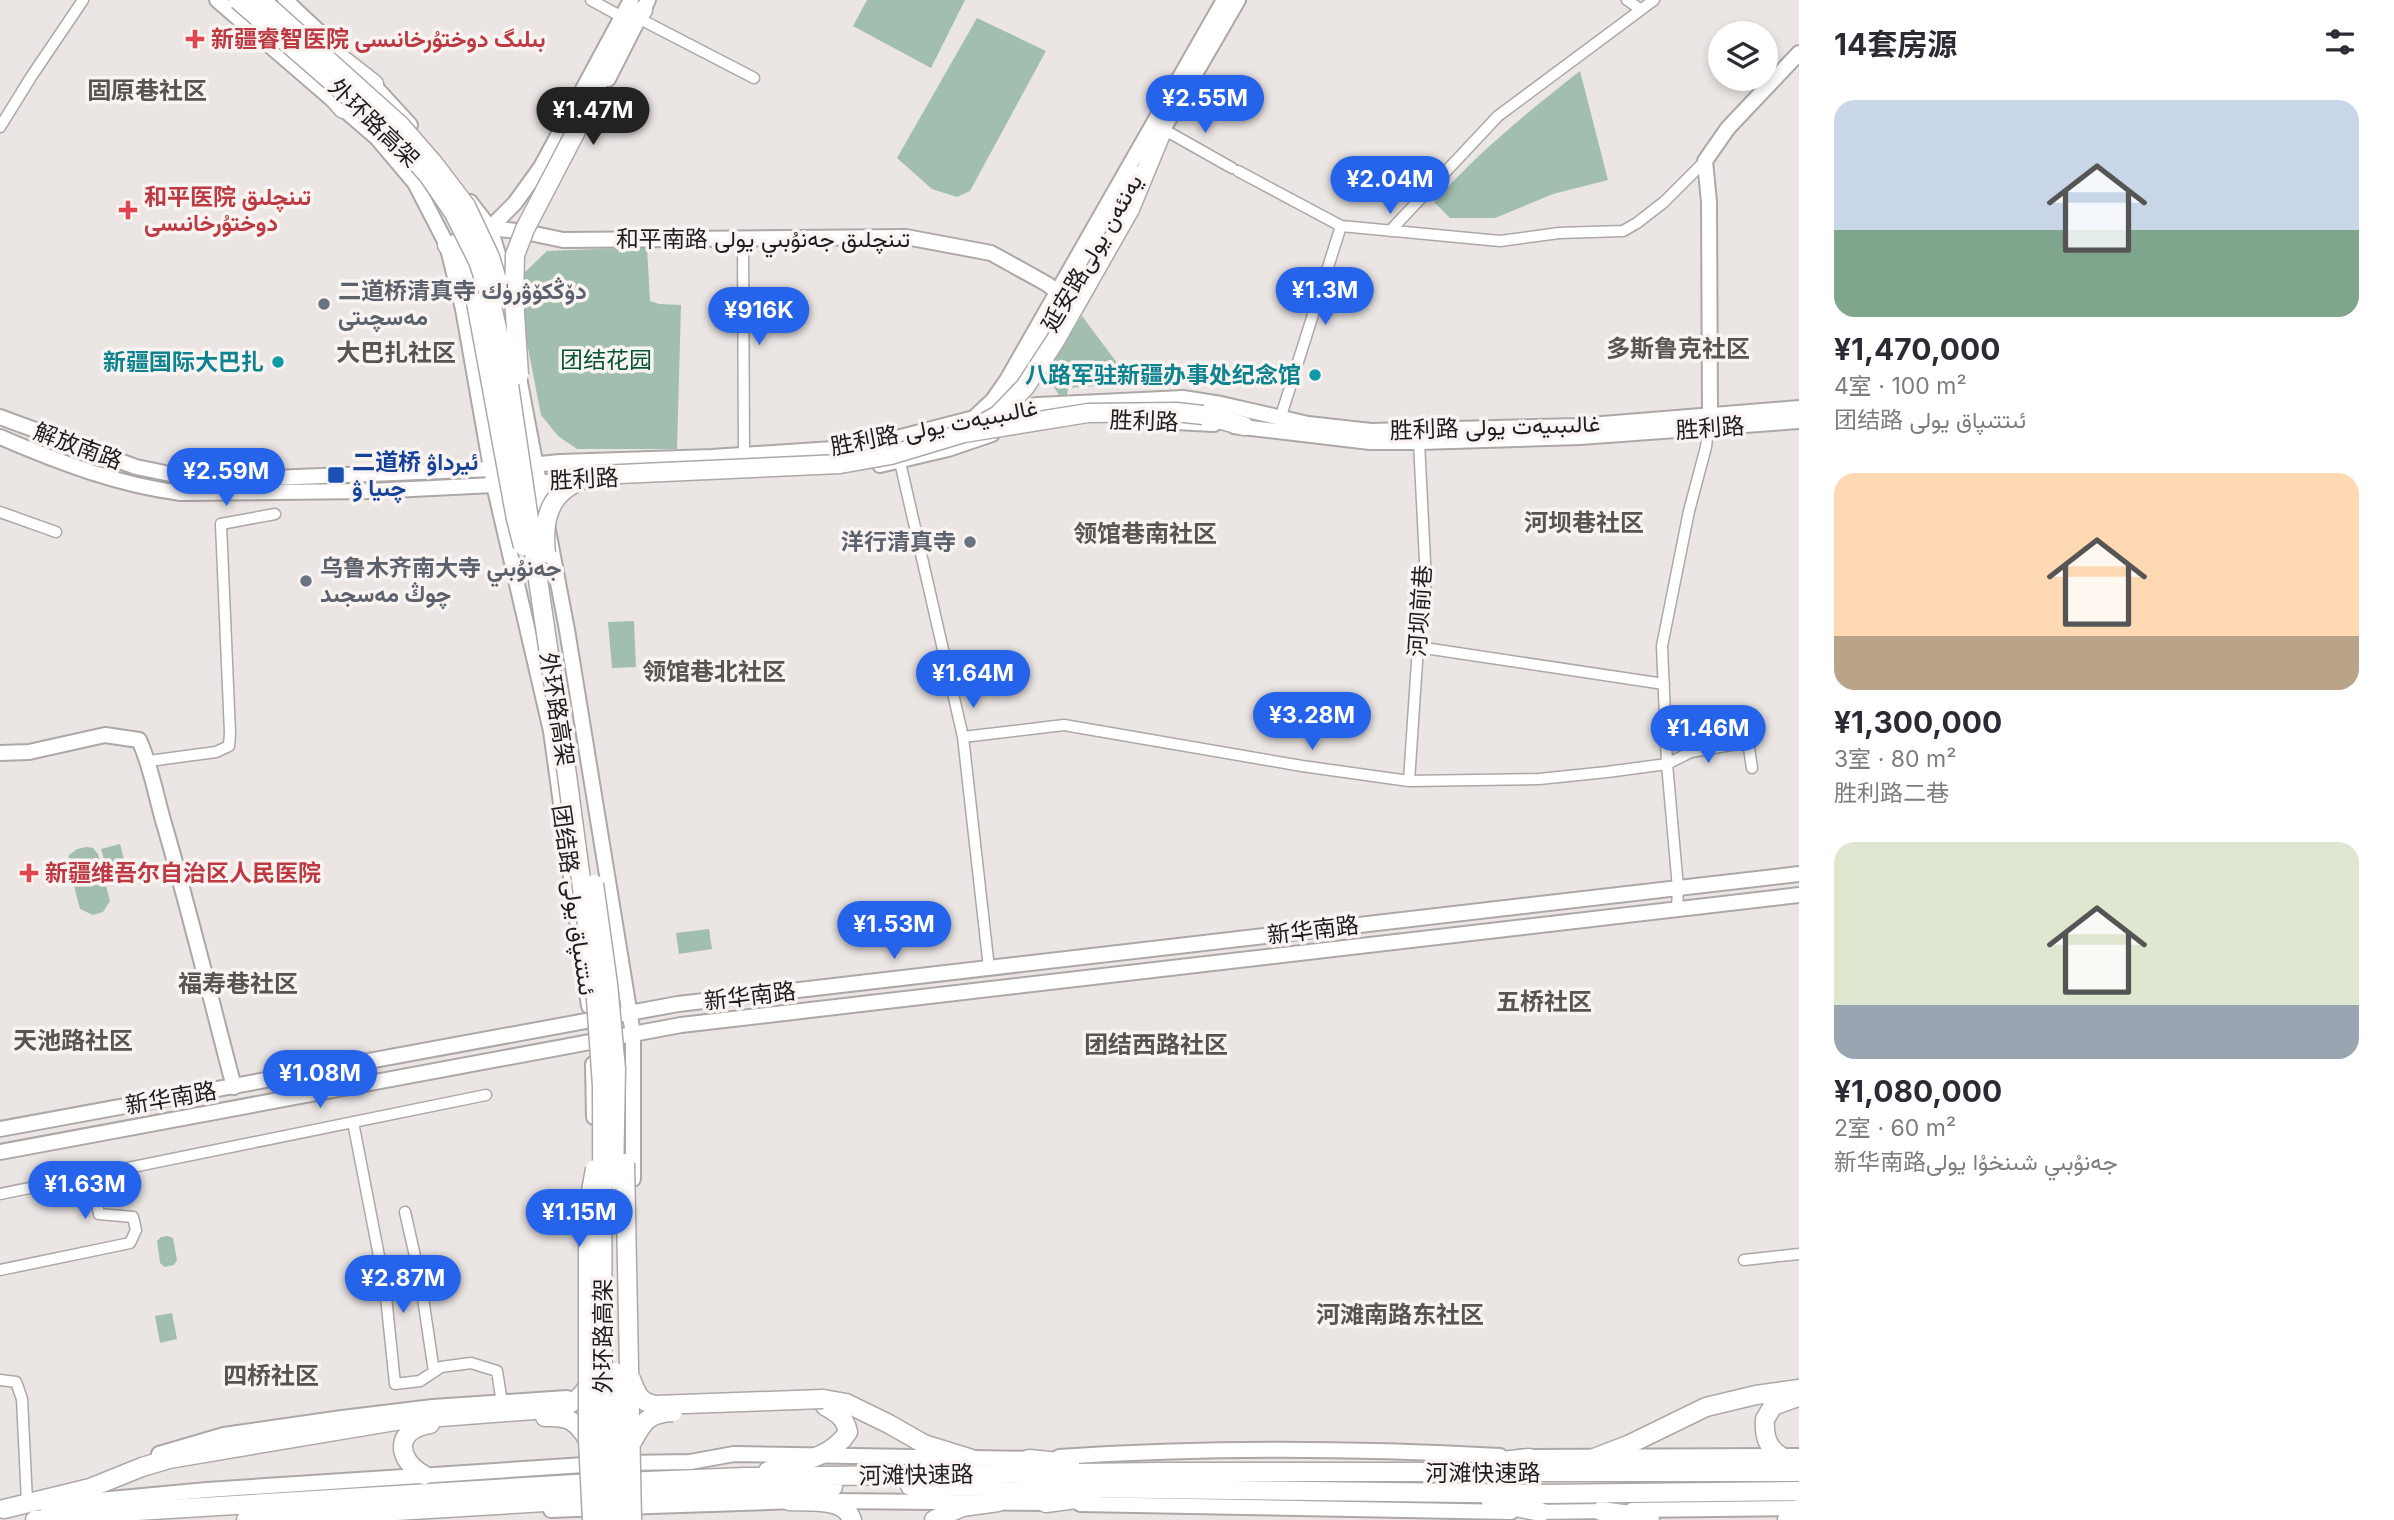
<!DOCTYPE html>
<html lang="zh">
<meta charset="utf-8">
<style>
:root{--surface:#fff;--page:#f2f2f3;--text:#2b2b33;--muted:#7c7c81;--accent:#2563eb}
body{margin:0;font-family:Inter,Vazirmatn,"Noto Sans SC",sans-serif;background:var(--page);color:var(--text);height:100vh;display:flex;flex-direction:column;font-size:26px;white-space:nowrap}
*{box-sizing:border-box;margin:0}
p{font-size:23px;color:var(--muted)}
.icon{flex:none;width:38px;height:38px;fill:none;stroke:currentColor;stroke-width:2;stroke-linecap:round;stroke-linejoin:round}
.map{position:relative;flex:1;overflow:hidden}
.panel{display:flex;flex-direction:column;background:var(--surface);width:595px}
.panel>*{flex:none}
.buttons{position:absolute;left:1708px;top:21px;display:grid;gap:14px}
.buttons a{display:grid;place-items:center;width:70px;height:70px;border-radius:50%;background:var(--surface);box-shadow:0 4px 10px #0003;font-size:35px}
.price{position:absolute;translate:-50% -60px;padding:0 16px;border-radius:24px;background:var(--accent);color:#fff;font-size:23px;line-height:46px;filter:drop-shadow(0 2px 4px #0008)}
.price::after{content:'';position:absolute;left:50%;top:42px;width:21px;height:16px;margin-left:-10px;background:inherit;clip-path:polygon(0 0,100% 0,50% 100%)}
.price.on{background:#222;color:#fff}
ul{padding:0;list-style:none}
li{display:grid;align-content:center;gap:14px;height:371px;padding:0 35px}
li span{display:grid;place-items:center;height:217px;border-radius:21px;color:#555}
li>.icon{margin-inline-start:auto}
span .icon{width:126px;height:126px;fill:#fffc;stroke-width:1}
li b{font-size:30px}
h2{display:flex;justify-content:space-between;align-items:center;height:84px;padding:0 35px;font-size:30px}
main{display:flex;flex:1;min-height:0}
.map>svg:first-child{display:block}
.green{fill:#a1beae}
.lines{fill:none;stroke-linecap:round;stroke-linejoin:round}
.street-casing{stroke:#ada8a6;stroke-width:13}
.secondary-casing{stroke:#ada8a6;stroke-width:18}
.primary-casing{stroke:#ada8a6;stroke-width:18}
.highway-casing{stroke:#ada8a6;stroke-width:21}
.street{stroke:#fff;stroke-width:10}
.secondary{stroke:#fff;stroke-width:14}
.primary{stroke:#fff;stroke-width:14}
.highway{stroke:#fff;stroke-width:18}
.highway-bridge-casing{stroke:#ada8a6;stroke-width:21;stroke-linecap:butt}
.highway-bridge{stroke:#fff;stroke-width:18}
.health-dot{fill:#e0444e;stroke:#f9f3f1;stroke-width:2.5}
.worship-dot{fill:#6b7280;stroke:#f9f3f1;stroke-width:2.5}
.culture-dot{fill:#0f9aa8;stroke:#f9f3f1;stroke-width:2.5}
.transit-dot{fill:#1a4fb4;stroke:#f9f3f1;stroke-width:2.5}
.labels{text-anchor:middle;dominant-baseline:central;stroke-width:7;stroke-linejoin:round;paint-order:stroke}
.health-label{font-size:23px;font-weight:bold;fill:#be3a42;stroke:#f9f3f1;text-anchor:start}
.street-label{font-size:23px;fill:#1f1d1c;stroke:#f9f3f1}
.worship-label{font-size:23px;font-weight:bold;fill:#5b616d;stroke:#f9f3f1;text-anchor:start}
.park-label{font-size:23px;fill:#035536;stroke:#f9f3f1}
.culture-label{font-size:23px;font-weight:bold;fill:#0d838f;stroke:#f9f3f1;text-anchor:end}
.transit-label{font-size:23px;font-weight:bold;fill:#164399;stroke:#f9f3f1;text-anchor:start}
.neighbourhood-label{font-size:24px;font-weight:bold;fill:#585452;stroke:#f9f3f1}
</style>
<main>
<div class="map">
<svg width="1799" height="1520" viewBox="0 0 1799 1520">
<rect width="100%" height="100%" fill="#ebe6e4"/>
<path class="green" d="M 867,0 L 965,0 L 931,68 L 853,26 Z
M 977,18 L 1046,51 L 970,191 L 957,197 L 932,189 L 897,158 Z
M 1580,71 L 1608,180 L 1553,194 L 1495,218 L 1450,218 L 1434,202 C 1477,153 1529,111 1580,71 Z
M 647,247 L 650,301 L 659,304 L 681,305 L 677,449 L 577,449 L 558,436 L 541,415 L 519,302 L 525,272 L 547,251 Z
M 1082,316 L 1132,383 L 1068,388 L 1067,395 L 1059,395 L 1045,373 Z
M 634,621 L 636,667 L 612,668 L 608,622 Z
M 120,844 L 129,879 L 111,884 L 101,849 Z
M 87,847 L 93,848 L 98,854 L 110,901 L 103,912 L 93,915 L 80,909 L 68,862 L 69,855 L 77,849 Z
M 709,929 L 712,949 L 679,954 L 676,933 Z
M 168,1236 L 173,1238 L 177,1260 L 174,1265 L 165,1267 L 160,1263 L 157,1241 L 161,1237 Z
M 172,1313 L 177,1339 L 160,1343 L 155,1316 Z"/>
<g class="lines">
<g class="street-casing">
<path id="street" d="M 591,0 L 622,17
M 1627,0 L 1640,9
M 640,19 L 754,78
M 0,127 L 31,77 L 83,0
M 1163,129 L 1232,168
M 1238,171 L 1341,226 L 1500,241 L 1559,233 L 1623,231 L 1637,223 L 1664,202 L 1705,161
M 1390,231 L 1498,116 L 1654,0
M 743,239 L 744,455
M 1280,419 L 1341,226
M 900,462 L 963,737 L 989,968
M 0,512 L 56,532
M 1418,647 L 1664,684
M 963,737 L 1064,725 L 1302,766 L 1409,781 L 1539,779 L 1607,772 L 1667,764 L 1691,752 L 1748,742 L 1752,768
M 149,761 L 216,752 L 229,746 L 230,733 L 221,524 L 275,514
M 1409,781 L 1418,647 L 1426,581 L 1419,442
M 1677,910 L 1678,888 L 1667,764 L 1662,646 L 1689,511 L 1706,447 L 1709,422
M 353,1122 L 385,1287 L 395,1384 L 420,1381 L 441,1367 L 471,1363 L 497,1371 L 502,1403
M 0,1194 L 486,1095
M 405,1212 L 420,1278 L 434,1372
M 1744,1260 L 1799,1254
M 0,1270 L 130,1243 L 136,1230 L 133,1217 L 99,1214 L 92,1176
M 0,1380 L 16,1382 L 22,1399 L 27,1501"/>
</g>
<g class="secondary-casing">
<path id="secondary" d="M 608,79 L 648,0
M 490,228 L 525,232 L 563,240 L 906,237 L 991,253 L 1047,284 L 1065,298
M 447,245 L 490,228 L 515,203 L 541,167 L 631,0
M 1710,416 L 1709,202 L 1705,161 L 1728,128 L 1799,53
M 0,417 L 136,467 L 185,477 L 221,480 L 492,469
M 0,437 C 58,462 118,485 181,493 L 371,491 L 494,485
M 0,753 L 29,752 L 105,735 L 139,740 C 152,768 156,798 165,827 C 190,913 211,1000 234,1087
M 633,1034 L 633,1179
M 593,1064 L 594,1117
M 0,1129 L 678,1004 L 1799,874
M 0,1152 L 681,1025 L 1799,895
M 159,1454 L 224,1435 L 342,1418 L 433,1407 L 567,1398
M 1059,1457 C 1206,1447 1353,1448 1500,1456
M 1520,1457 L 1799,1456
M 622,1463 L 690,1462 L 734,1454 L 1039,1459
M 831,1501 L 1056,1503
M 1080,1504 L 1511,1512
M 46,1505 L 207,1490 L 599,1464
M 621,1507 L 797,1501
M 551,1510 L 601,1508
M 1632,1510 L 1799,1508
M 1531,1512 L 1609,1511"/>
</g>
<g class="primary-casing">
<path id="primary" d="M 217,0 L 377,138 L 415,183 L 447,245 L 463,309 L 494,485 L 551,731 L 589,1006
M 285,0 L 330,42
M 367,78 L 410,125
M 1158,138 L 1238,0
M 470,202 L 490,228 L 502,267
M 517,367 L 567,630 L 633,1034
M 1020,382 L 1065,298 L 1138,174
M 976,416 L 993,400 L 1007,380 L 1224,0
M 1137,420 L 1214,424
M 1234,426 L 1370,442 L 1419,442 L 1580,437 L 1799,421
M 880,465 L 948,449 L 992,434
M 492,469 L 560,462 L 712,457 L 862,447 L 1005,410 L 1038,405 L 1183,398 L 1221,404 L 1308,424 L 1371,431 L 1578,426 L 1799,408
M 494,485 L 580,480"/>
</g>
<g class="highway-casing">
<path id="highway" d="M 315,38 L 374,84
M 325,88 L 343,109
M 575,133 L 614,48 L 643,10
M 1130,209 L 1163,129
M 447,245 L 463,264 L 476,302
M 1203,415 L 1244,426
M 823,1399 L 846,1403 L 889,1424 L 924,1444 L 972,1459
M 545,1417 C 568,1416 576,1420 588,1440
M 1782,1457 C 1767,1448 1764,1436 1765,1419 L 1773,1406 L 1798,1397
M 1594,1458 L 1628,1445 L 1706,1407 L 1756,1395 L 1799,1389
M 1029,1459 L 1070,1463
M 1484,1463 L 1529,1458
M 768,1471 C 797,1462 831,1459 848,1432 C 845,1417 837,1413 825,1406
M 424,1475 C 395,1459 395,1429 430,1424
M 910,1486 L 1541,1494 L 1799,1491
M 789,1501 C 808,1502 845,1497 852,1520
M 1491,1502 L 1541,1512
M 1046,1503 L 1091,1497
M 4,1509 L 90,1488 L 142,1467 L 169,1459 L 401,1420 L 559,1408 C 572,1404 582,1398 588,1385
M 1601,1511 L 1644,1517 L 1650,1520
M 35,1520 L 137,1511 L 575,1484 L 745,1477 L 1160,1472 L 1799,1472
M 246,1520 L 695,1493 L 833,1487
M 934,1520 L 962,1507 L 998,1502
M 1787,1520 L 1799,1509"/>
</g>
<use href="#street" class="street"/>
<use href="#secondary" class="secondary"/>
<use href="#primary" class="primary"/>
<use href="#highway" class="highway"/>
<g class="highway-bridge-casing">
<path id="highway-bridge" d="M 238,0 L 392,134 L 428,175 L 454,213 L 478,261 L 490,297 L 508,378 L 567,775 L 595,985 L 602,1086 L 603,1520
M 261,0 L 400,125 L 434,164 L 466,206 L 490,257 L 502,296
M 476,302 L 516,519 L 523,546
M 519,375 L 514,298 L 515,255 L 525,229 L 575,133
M 980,425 L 998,415 L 1025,387 L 1055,341 L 1130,209
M 546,553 C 541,510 555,485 598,475 L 840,464 L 891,455 L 964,433 L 1088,413 L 1176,412 L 1203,415
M 594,884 L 608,984 L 616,1069 L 614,1180
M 625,1163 L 632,1520
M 615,1372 L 619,1520
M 631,1379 C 637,1394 639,1402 656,1405 L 823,1399
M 630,1446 C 642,1424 646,1413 673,1412
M 592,1520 L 588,1440 L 588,1235 L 589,1202 L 595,1169"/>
</g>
<use href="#highway-bridge" class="highway-bridge"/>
</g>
<g class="health-dot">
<path d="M191.5 28.5h7v7h7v7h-7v7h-7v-7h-7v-7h7z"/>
<path d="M124.5 199.5h7v7h7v7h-7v7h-7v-7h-7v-7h7z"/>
<path d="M25.5 862.5h7v7h7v7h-7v7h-7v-7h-7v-7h7z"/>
</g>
<g class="worship-dot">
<circle cx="324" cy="304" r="7"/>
<circle cx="970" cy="542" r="7"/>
<circle cx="306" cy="581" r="7"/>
</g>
<g class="culture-dot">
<circle cx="278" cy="362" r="7"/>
<circle cx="1315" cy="375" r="7"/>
</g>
<rect class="transit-dot" x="327" y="466" width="18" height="18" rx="3.5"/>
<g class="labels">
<g class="health-label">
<text x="211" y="39">新疆睿智医院 بىلىگ دوختۇرخانىسى</text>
<text x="144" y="197">和平医院 تىنچلىق<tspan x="144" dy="26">دوختۇرخانىسى</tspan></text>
<text x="45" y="873">新疆维吾尔自治区人民医院</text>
</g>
<g class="street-label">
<text transform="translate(374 123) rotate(44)">外环路高架</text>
<text x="763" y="239">和平南路 تىنچلىق جەنۇبىي يولى</text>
<text transform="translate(1092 253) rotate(-60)">延安路يەنئەن يولى</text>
<text transform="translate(1144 421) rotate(2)">胜利路</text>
<text transform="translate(934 427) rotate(-11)">胜利路 غالىبىيەت يولى</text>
<text transform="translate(1495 427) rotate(-2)">胜利路 غالىبىيەت يولى</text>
<text transform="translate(1710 428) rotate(-4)">胜利路</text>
<text transform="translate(78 446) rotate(20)">解放南路</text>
<text transform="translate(584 479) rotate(-3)">胜利路</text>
<text transform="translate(1420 611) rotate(-86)">河坝前巷</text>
<text transform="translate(557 709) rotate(81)">外环路高架</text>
<text transform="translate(574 900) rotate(82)">团结路 ئىتتىپاق يولى</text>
<text transform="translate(1313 930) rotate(-7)">新华南路</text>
<text transform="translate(750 996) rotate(-7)">新华南路</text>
<text transform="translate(171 1098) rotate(-10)">新华南路</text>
<text transform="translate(603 1336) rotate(-90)">外环路高架</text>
<text x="1483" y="1473">河滩快速路</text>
<text transform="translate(916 1475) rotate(-1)">河滩快速路</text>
</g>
<g class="worship-label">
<text x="338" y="291">二道桥清真寺 دۆڭكۆۋرۈك<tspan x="338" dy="26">مەسچىتى</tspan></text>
<text x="956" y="542" text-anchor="end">洋行清真寺</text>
<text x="320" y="568">乌鲁木齐南大寺 جەنۇبىي<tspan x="320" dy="26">چوڭ مەسجىد</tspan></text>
</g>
<g class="park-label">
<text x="606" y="360">团结花园</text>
</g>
<g class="culture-label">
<text x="264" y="362">新疆国际大巴扎</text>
<text x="1301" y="375">八路军驻新疆办事处纪念馆</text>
</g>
<g class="transit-label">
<text x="352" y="462">二道桥 ئيرداۋ<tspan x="352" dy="26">چىيا ۋ</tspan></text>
</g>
<g class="neighbourhood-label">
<text x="147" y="90">固原巷社区</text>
<text x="1678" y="348">多斯鲁克社区</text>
<text x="396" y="352">大巴扎社区</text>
<text x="1584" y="522">河坝巷社区</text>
<text x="1145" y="533">领馆巷南社区</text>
<text x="714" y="671">领馆巷北社区</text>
<text x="238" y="983">福寿巷社区</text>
<text x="1544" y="1001">五桥社区</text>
<text x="73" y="1040">天池路社区</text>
<text x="1156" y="1044">团结西路社区</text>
<text x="1400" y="1314">河滩南路东社区</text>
<text x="271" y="1375">四桥社区</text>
</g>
</g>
</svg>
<div class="buttons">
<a><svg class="icon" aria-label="layers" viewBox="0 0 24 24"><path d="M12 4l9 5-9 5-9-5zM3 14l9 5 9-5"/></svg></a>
</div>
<b class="price" style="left:1205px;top:135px">¥2.55M</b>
<b class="price on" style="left:593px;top:147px">¥1.47M</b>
<b class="price" style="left:1390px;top:216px">¥2.04M</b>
<b class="price" style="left:1325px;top:327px">¥1.3M</b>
<b class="price" style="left:759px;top:347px">¥916K</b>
<b class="price" style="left:226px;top:508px">¥2.59M</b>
<b class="price" style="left:973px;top:710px">¥1.64M</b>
<b class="price" style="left:1312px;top:752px">¥3.28M</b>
<b class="price" style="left:1708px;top:765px">¥1.46M</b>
<b class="price" style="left:894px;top:961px">¥1.53M</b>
<b class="price" style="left:320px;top:1110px">¥1.08M</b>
<b class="price" style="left:85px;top:1221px">¥1.63M</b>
<b class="price" style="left:579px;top:1249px">¥1.15M</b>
<b class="price" style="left:403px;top:1315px">¥2.87M</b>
</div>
<section class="panel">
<h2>14套房源<svg class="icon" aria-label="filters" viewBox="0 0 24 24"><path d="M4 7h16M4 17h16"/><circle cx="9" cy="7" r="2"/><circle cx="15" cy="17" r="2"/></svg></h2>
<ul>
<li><span style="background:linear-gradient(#c9d6e8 60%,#7fa58c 0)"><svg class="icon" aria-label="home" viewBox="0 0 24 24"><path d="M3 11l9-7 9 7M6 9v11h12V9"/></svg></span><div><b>¥1,470,000</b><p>4室 · 100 m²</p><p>团结路 ئىتتىپاق يولى</p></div></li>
<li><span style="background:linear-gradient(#ffd9b3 75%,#b9a48a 0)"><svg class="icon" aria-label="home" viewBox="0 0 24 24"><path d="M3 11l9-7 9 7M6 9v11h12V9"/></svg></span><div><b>¥1,300,000</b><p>3室 · 80 m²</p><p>胜利路二巷</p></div></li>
<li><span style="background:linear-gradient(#dfe7d0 75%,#9aa5b1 0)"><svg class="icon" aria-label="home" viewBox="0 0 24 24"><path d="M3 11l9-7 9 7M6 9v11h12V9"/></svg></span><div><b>¥1,080,000</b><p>2室 · 60 m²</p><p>新华南路جەنۇبىي شىنخۇا يولى</p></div></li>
</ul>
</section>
</main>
